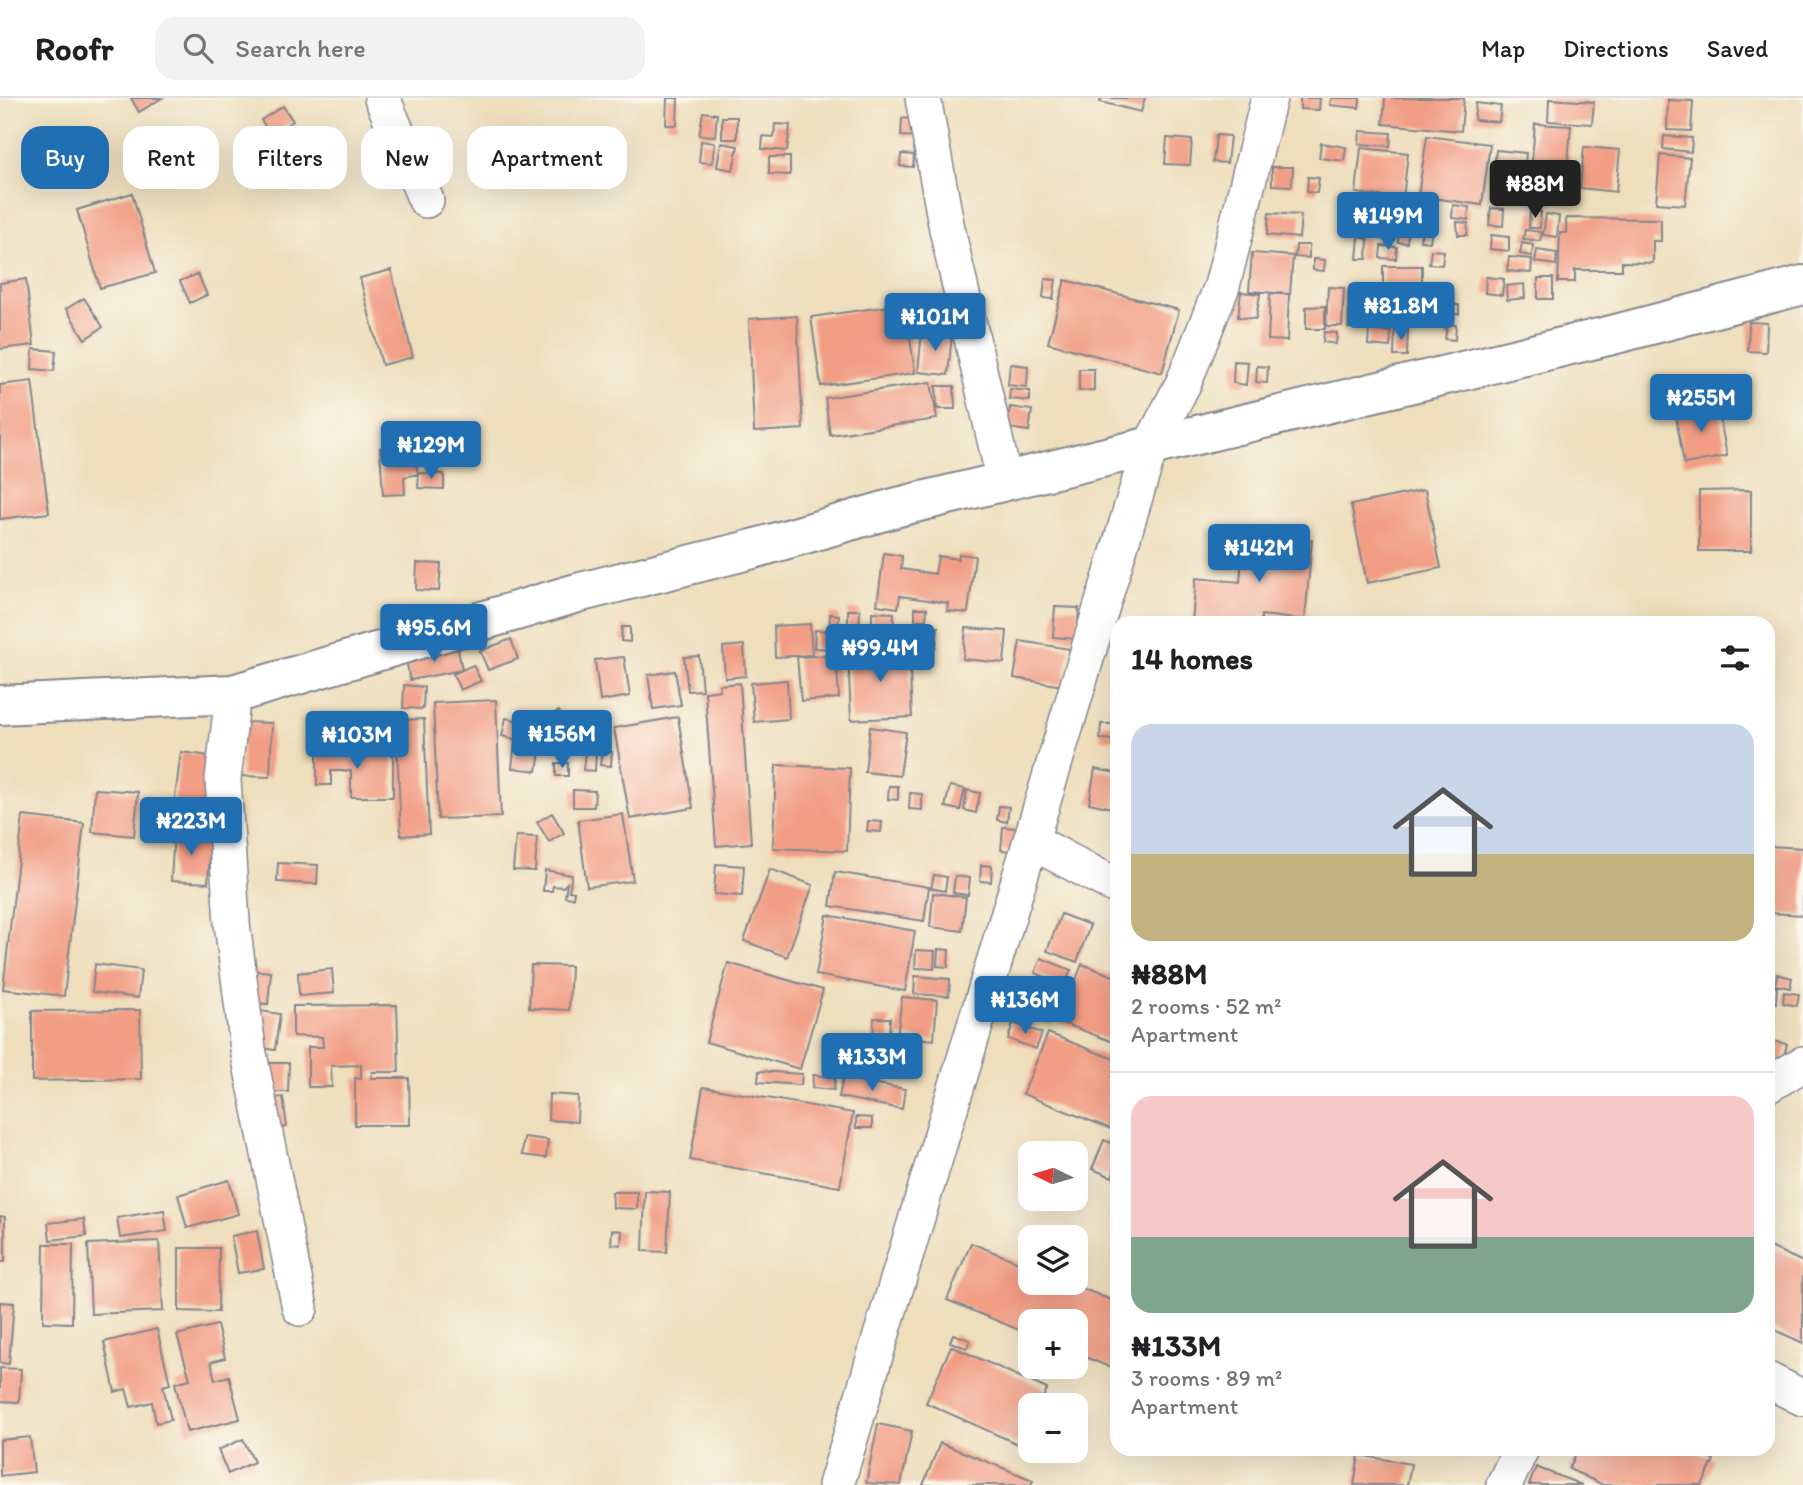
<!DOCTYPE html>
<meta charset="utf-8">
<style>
:root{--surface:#fff;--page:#f2f2f2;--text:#202124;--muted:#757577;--line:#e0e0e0;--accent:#1f6fb2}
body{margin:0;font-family:Itim,sans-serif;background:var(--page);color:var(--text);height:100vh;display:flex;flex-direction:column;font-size:26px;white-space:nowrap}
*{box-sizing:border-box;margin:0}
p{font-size:23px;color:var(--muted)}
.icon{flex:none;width:38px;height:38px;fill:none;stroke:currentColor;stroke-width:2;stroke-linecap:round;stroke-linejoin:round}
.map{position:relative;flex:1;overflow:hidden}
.side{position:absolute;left:1110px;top:518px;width:665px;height:840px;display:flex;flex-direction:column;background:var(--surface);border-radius:21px;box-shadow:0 7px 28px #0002}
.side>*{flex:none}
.guide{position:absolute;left:21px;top:28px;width:665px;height:63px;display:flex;gap:14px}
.needle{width:46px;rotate:275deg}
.controls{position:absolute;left:1018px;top:1043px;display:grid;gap:14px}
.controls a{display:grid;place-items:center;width:70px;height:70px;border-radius:14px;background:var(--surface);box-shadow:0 7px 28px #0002;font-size:35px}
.price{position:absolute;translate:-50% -60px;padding:0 16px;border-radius:7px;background:var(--accent);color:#fff;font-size:23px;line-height:46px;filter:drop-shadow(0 2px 4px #0008)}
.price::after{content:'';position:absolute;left:50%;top:42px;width:21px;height:16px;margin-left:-10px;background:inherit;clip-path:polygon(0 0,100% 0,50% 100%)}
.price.active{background:#222;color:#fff}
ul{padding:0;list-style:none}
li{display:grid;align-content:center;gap:14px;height:371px;padding:0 21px}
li+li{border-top:2px solid var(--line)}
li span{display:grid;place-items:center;height:217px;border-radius:21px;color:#555}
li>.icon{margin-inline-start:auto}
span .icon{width:126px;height:126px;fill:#fffc;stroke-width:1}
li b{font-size:30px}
h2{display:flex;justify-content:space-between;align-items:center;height:84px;padding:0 21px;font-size:30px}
.chip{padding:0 24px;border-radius:21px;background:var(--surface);box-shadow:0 7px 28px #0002;font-size:24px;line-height:63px}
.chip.active{background:var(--accent);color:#fff}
header{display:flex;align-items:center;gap:42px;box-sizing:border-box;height:98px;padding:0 35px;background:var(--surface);border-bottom:2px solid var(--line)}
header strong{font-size:33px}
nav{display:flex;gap:38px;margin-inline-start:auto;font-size:24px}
.search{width:490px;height:63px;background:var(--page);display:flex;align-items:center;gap:18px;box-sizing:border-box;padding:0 24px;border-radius:21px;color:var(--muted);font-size:26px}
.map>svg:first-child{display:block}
.building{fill:#f29e85}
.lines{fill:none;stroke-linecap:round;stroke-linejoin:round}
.minor-casing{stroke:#84868d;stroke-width:38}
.tertiary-casing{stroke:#84868d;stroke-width:42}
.minor{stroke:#fff;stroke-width:35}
.tertiary{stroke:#fff;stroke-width:38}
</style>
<header>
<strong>Roofr</strong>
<div class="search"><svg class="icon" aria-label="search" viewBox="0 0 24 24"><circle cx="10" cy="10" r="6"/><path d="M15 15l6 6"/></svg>Search here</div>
<nav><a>Map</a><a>Directions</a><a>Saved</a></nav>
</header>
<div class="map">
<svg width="1803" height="1387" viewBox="0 0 1803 1387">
<rect width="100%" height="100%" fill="#fbf7ec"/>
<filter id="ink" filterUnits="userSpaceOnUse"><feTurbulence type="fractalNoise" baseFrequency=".0143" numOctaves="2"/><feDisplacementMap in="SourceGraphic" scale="14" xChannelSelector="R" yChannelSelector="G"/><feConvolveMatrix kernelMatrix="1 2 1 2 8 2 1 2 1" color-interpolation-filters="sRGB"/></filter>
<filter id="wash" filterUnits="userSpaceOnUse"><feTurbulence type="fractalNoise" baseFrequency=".00686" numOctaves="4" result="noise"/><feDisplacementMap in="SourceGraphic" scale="28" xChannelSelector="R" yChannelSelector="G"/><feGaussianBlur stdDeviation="1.57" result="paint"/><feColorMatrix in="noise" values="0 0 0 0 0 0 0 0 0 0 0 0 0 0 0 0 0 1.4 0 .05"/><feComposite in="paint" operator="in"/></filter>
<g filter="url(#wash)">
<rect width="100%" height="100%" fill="#eedebc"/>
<g id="blocks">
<path class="building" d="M 131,0 L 162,0 L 139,14 Z
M 667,0 L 678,0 L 677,27 L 666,27 Z
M 1101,0 L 1145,0 L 1141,14 L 1100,4 Z
M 1300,0 L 1320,0 L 1319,12 L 1300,11 Z
M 1331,0 L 1360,0 L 1359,10 L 1330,7 Z
M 1385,0 L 1464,0 L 1461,33 L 1383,26 Z
M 1549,1 L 1594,4 L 1592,26 L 1548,23 Z
M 1668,2 L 1693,3 L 1691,33 L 1667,32 Z
M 1476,5 L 1501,8 L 1499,24 L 1474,22 Z
M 283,8 L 293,23 L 271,37 L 261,22 Z
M 703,14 L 717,16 L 715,38 L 699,37 Z
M 722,19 L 737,19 L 737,41 L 722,41 Z
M 902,20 L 918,22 L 917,39 L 901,38 Z
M 775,26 L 790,27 L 787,53 L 762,51 L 763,38 L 774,39 Z
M 1535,26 L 1571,28 L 1565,101 L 1529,98 Z
M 1360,33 L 1391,35 L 1390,48 L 1359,46 Z
M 1216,37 L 1230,38 L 1227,65 L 1213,64 Z
M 1427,38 L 1490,46 L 1482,107 L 1418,98 Z
M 1664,38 L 1692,40 L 1691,54 L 1663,51 Z
M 1167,40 L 1192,42 L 1190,67 L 1165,66 Z
M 701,43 L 715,45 L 712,65 L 699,64 Z
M 721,45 L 738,48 L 733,72 L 717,69 Z
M 1321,45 L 1346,49 L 1344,63 L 1319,60 Z
M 1584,49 L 1620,52 L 1616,94 L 1580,90 Z
M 1361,50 L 1408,55 L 1403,101 L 1356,95 Z
M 1496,52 L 1526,55 L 1524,74 L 1494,71 Z
M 901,56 L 914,57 L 913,69 L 900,68 Z
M 1660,57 L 1690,60 L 1685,107 L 1656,105 Z
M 769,59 L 790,59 L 790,77 L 769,76 Z
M 1272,69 L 1293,69 L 1292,88 L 1272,87 Z
M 1308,79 L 1319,80 L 1317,95 L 1307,94 Z
M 132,95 L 155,175 L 100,190 L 77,112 Z
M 1354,99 L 1384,103 L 1382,123 L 1352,119 Z
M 1453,107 L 1469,109 L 1468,122 L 1452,120 Z
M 1491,110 L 1504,111 L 1503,128 L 1489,127 Z
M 1530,113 L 1541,114 L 1540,130 L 1529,130 Z
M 1269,115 L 1301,117 L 1299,140 L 1267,137 Z
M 1546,116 L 1559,118 L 1557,139 L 1543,137 Z
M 1566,120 L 1661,121 L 1661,143 L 1653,143 L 1653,165 L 1622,164 L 1622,172 L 1575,172 L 1575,184 L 1558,184 L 1560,135 L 1566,135 Z
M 1400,123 L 1409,124 L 1407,145 L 1398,144 Z
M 1457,124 L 1468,125 L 1467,137 L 1458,137 Z
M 1422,131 L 1432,131 L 1430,144 L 1420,143 Z
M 1525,132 L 1542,134 L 1540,143 L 1523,141 Z
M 1491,137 L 1509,139 L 1509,153 L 1490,151 Z
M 1359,139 L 1368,141 L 1367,161 L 1357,161 Z
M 1522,145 L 1533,147 L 1532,158 L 1520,156 Z
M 1296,147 L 1309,147 L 1309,160 L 1295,159 Z
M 1381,148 L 1397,149 L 1396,161 L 1380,160 Z
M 1431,152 L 1444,153 L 1442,167 L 1429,166 Z
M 1537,152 L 1557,155 L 1556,167 L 1535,164 Z
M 1252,155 L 1293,158 L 1290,196 L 1249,193 Z
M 1509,159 L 1532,161 L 1531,175 L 1507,173 Z
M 1313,161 L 1325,162 L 1324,173 L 1313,172 Z
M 1383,168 L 1422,168 L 1422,187 L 1383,187 Z
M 391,172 L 413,259 L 382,267 L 360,180 Z
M 198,176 L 207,197 L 190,205 L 180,183 Z
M 1486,179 L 1504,181 L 1502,197 L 1485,195 Z
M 1538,180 L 1553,180 L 1553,201 L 1538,201 Z
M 26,181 L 34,247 L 0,251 L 0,185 Z
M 1045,181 L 1056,182 L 1053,201 L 1043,200 Z
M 1065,182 L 1179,212 L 1162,275 L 1048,245 Z
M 1524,186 L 1525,200 L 1507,202 L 1506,188 Z
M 1328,189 L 1344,190 L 1342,228 L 1326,228 Z
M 1241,194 L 1260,196 L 1256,221 L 1238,219 Z
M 1349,195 L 1370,196 L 1369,230 L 1348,230 Z
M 1270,196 L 1289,196 L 1287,243 L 1268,242 Z
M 84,200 L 103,229 L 85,241 L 66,211 Z
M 905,206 L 915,275 L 821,288 L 811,219 Z
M 1438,207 L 1459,207 L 1459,216 L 1438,215 Z
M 1325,208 L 1325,231 L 1306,231 L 1306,209 Z
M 797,218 L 803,331 L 754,334 L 749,221 Z
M 1749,224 L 1767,225 L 1766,254 L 1748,253 Z
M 1447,226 L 1456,227 L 1455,242 L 1445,241 Z
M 1395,229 L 1408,230 L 1407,258 L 1394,258 Z
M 1369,232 L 1391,234 L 1390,249 L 1368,247 Z
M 922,233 L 952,236 L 948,277 L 918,274 Z
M 1324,234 L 1337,235 L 1336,246 L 1323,244 Z
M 33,251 L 56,253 L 54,273 L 32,271 Z
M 1234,263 L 1248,264 L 1246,287 L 1233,285 Z
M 1010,266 L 1028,268 L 1027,289 L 1008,287 Z
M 1257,268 L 1268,269 L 1267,285 L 1256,284 Z
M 1079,271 L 1094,271 L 1094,292 L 1079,293 Z
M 32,283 L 49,415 L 0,421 L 0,287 Z
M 931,284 L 937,321 L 830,337 L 825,300 Z
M 936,288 L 954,288 L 955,311 L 937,311 Z
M 1010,291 L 1030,293 L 1030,303 L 1009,301 Z
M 1717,305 L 1727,358 L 1684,366 L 1675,313 Z
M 1010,309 L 1032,312 L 1029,333 L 1007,330 Z
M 413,346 L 418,376 L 404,379 L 405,396 L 383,397 L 380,350 Z
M 419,375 L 444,376 L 444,391 L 418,390 Z
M 1425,392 L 1441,470 L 1367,485 L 1351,407 Z
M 1751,392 L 1751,453 L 1699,453 L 1699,393 Z
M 1244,436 L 1312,442 L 1305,522 L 1261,517 L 1261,525 L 1192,525 L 1196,480 L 1240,484 Z
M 884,455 L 902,458 L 901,471 L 935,476 L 938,458 L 958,461 L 959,456 L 975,458 L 968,515 L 947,513 L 948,505 L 900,498 L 898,510 L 877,507 Z
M 417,465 L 441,466 L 439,493 L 416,492 Z
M 1055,509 L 1079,510 L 1077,541 L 1053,539 Z
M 915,510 L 927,510 L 926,522 L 915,522 Z
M 848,512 L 860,512 L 859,535 L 848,535 Z
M 872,514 L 894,515 L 893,538 L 872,536 Z
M 830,516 L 839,517 L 838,533 L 834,532 L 833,551 L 814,550 L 815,532 L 829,533 Z
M 810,526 L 812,557 L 775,559 L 774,528 Z
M 622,529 L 630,529 L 630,544 L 621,543 Z
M 930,529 L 938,529 L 936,550 L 928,549 Z
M 966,530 L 1007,533 L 1004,565 L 963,561 Z
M 896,535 L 923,538 L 922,548 L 895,545 Z
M 511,541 L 518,561 L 488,572 L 480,553 Z
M 1020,543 L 1070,551 L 1063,588 L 1014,580 Z
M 744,547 L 746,578 L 725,580 L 723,549 Z
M 458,551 L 462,572 L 410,582 L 406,561 Z
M 909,551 L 912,619 L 851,622 L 848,553 Z
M 836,557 L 839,600 L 801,603 L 797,559 Z
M 699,558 L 702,592 L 688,593 L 684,559 Z
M 624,559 L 630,598 L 600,603 L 595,562 Z
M 473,567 L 481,583 L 460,592 L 453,576 Z
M 675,573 L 681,607 L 653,611 L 648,577 Z
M 787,582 L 789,621 L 754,624 L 751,585 Z
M 740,585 L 751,745 L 716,748 L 705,594 L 720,592 L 720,587 Z
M 404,587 L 424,589 L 423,611 L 403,610 Z
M 496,602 L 501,719 L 438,721 L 433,605 Z
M 559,613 L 566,626 L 545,637 L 538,623 Z
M 678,619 L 693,710 L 630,721 L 614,630 Z
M 506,620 L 521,623 L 517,642 L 502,638 Z
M 424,621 L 429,736 L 401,738 L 396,622 Z
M 243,624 L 272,625 L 270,679 L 241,678 Z
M 1101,626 L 1116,626 L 1115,642 L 1100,641 Z
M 870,629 L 906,634 L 900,678 L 865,674 Z
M 515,644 L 541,647 L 537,673 L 512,670 Z
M 317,647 L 333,647 L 333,651 L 359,651 L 359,656 L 393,656 L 393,699 L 351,699 L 351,673 L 331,673 L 331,687 L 317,687 Z
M 602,653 L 612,654 L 611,668 L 600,667 Z
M 181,654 L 218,659 L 208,727 L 172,722 Z
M 585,654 L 596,655 L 595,673 L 583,672 Z
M 556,665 L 568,665 L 568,678 L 556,678 Z
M 776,667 L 850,670 L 847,753 L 773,750 Z
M 1095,671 L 1116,675 L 1116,711 L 1089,705 Z
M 889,688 L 898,688 L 898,702 L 888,701 Z
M 950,688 L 965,691 L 960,712 L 945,709 Z
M 95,691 L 138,694 L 134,738 L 92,734 Z
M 573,692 L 595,693 L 594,709 L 573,709 Z
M 967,692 L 980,695 L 976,715 L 964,712 Z
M 910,695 L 922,696 L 922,712 L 909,711 Z
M 999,708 L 1009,709 L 1007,724 L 997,722 Z
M 552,715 L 564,735 L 549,744 L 537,724 Z
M 623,716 L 633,783 L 587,789 L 578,722 Z
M 23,718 L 84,725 L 64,898 L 3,891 Z
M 868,723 L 882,724 L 881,734 L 867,733 Z
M 1003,729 L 1016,730 L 1015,753 L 1001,752 Z
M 174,733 L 211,735 L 208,785 L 171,783 Z
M 516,738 L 537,739 L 535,773 L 513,772 Z
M 1768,748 L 1803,750 L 1803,817 L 1768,815 Z
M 278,765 L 318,767 L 317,786 L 277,784 Z
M 716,766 L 744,768 L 742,798 L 714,796 Z
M 981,767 L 992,768 L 991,784 L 980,783 Z
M 770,771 L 813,787 L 787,859 L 744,843 Z
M 545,772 L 572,777 L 569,793 L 574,794 L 573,800 L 565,799 L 567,785 L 563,789 L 553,788 L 552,793 L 543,793 Z
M 835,774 L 929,789 L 924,823 L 830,808 Z
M 934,777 L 947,779 L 945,793 L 931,790 Z
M 955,778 L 970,780 L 968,797 L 953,795 Z
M 933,795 L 966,799 L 962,833 L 930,829 Z
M 1061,816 L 1090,827 L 1077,864 L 1047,853 Z
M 827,817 L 915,833 L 905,893 L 816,877 Z
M 938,851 L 949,852 L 948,869 L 937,868 Z
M 916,852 L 935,853 L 934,871 L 915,870 Z
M 1041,860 L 1071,872 L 1065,887 L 1035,875 Z
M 728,865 L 823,892 L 800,971 L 706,944 Z
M 95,866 L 141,872 L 138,900 L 92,894 Z
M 1082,866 L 1116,879 L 1116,945 L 1060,924 Z
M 531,867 L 571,868 L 569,912 L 529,910 Z
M 332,871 L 334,895 L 299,898 L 298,875 Z
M 247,872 L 271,874 L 268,906 L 244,905 Z
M 1777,876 L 1792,880 L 1790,890 L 1775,887 Z
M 915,878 L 950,881 L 949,898 L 914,896 Z
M 1017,888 L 1031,893 L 1020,924 L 1005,918 Z
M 1768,889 L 1777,889 L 1776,905 L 1768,905 Z
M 1784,894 L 1799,896 L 1797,908 L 1783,905 Z
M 902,899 L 937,902 L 934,942 L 897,938 Z
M 397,907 L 399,974 L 372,974 L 371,980 L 409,980 L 410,1027 L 355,1027 L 355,980 L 361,981 L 361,967 L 331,968 L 332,989 L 308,989 L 308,949 L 323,949 L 322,939 L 293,938 L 293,908 Z
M 1033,908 L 1054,915 L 1050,926 L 1029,918 Z
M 140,912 L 141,981 L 32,983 L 32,913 Z
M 260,913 L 280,916 L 275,952 L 255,949 Z
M 874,920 L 890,920 L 889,941 L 873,940 Z
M 1013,925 L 1042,935 L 1036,951 L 1008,941 Z
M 1048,935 L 1116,962 L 1116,1033 L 1023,996 Z
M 1774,943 L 1787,946 L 1782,966 L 1770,963 Z
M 258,965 L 289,965 L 288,994 L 258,994 Z
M 759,973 L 802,976 L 801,987 L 758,984 Z
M 813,977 L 835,979 L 834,992 L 812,990 Z
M 843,980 L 905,991 L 902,1011 L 839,999 Z
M 703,989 L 853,1015 L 840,1089 L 690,1062 Z
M 549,996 L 578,998 L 577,1024 L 548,1022 Z
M 283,999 L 287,1029 L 270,1031 L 266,1001 Z
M 856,1019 L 872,1020 L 872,1030 L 856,1030 Z
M 524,1039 L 548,1042 L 546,1060 L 522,1057 Z
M 1104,1042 L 1116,1047 L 1116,1068 L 1112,1079 L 1092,1071 Z
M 229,1082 L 238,1116 L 187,1130 L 178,1097 Z
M 645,1093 L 670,1094 L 667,1154 L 643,1153 Z
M 612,1094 L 637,1094 L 637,1111 L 613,1110 Z
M 164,1112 L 167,1133 L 120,1140 L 117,1120 Z
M 0,1118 L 5,1119 L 5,1164 L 0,1164 Z
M 84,1121 L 86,1138 L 50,1142 L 48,1125 Z
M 612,1132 L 622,1133 L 621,1147 L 611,1146 Z
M 257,1133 L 264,1171 L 238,1175 L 231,1138 Z
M 159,1143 L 163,1213 L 91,1216 L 88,1146 Z
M 971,1145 L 1031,1169 L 1031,1185 L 1069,1185 L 1116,1204 L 1116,1272 L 1076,1255 L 1076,1223 L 1031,1223 L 1031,1237 L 947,1202 Z
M 44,1146 L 73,1146 L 72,1225 L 43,1224 Z
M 1768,1148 L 1803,1164 L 1803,1245 L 1768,1229 Z
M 179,1150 L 219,1150 L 218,1214 L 179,1213 Z
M 0,1204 L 14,1205 L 9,1266 L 0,1265 Z
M 217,1227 L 225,1260 L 211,1264 L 215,1282 L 229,1278 L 240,1321 L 187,1334 L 175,1285 L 190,1281 L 177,1237 Z
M 157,1231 L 170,1286 L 163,1288 L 171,1322 L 156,1325 L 152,1304 L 131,1309 L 126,1291 L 115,1294 L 104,1244 Z
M 953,1236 L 970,1242 L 967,1250 L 950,1244 Z
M 951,1248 L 1047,1291 L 1040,1307 L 1031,1307 L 1031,1329 L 1022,1348 L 926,1305 Z
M 0,1270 L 21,1271 L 19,1304 L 0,1303 Z
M 878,1326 L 912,1333 L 901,1387 L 866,1385 Z
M 30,1339 L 34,1374 L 0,1378 L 0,1342 Z
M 243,1341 L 254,1364 L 228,1376 L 218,1352 Z
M 940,1345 L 1033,1382 L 1031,1387 L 923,1387 Z
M 1578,1351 L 1690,1351 L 1714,1362 L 1702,1387 L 1603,1387 L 1569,1371 Z
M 1359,1357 L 1411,1366 L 1407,1387 L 1354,1387 Z
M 1536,1369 L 1582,1387 L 1529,1387 Z"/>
</g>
</g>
<g filter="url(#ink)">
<use href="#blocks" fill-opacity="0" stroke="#84868d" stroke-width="2"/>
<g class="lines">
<g class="minor-casing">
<path id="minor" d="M 382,0 L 426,102
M 923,0 L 947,131 L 1004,381
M 233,596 L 223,681 L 232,825 L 248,951 L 300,1210
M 1033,744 L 1116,788
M 1768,987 L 1803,966
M 1768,1282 L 1803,1300
M 836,1387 L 1150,349 L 1184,284 L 1222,188 L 1269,0
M 1504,1387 L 1521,1351"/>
</g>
<g class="tertiary-casing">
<path id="tertiary" d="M 0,607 L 233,596 L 577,495 L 753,451 L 898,409 L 1616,236 L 1803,187"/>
</g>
<use href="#minor" class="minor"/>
<use href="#tertiary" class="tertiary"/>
</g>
</g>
</svg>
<div class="controls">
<a><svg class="needle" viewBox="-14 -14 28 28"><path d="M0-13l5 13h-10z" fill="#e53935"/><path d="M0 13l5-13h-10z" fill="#757577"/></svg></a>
<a><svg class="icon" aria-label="layers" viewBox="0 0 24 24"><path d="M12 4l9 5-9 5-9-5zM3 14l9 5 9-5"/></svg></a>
<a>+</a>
<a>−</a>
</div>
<b class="price active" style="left:1535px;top:122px">₦88M</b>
<b class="price" style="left:1388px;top:154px">₦149M</b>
<b class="price" style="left:1401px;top:244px">₦81.8M</b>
<b class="price" style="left:935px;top:255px">₦101M</b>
<b class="price" style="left:1701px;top:336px">₦255M</b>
<b class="price" style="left:431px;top:383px">₦129M</b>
<b class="price" style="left:1259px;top:486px">₦142M</b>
<b class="price" style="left:434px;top:566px">₦95.6M</b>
<b class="price" style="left:880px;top:586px">₦99.4M</b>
<b class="price" style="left:562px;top:672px">₦156M</b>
<b class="price" style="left:357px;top:673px">₦103M</b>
<b class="price" style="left:191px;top:759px">₦223M</b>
<b class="price" style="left:1025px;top:938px">₦136M</b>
<b class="price" style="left:872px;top:995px">₦133M</b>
<div class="guide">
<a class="chip active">Buy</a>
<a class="chip">Rent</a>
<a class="chip">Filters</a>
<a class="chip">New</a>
<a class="chip">Apartment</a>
</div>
<section class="side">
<h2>14 homes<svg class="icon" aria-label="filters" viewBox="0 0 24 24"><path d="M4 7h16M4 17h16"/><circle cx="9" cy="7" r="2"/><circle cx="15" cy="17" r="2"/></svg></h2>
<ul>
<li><span style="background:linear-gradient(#c9d6e8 60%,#c2b280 0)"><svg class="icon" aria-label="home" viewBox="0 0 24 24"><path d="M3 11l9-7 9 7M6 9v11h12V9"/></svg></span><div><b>₦88M</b><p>2 rooms · 52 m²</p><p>Apartment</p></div></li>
<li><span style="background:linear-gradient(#f6c9c9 65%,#7fa58c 0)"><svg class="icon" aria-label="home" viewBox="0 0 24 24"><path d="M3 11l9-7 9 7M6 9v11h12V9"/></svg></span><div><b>₦133M</b><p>3 rooms · 89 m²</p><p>Apartment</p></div></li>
</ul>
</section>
</div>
